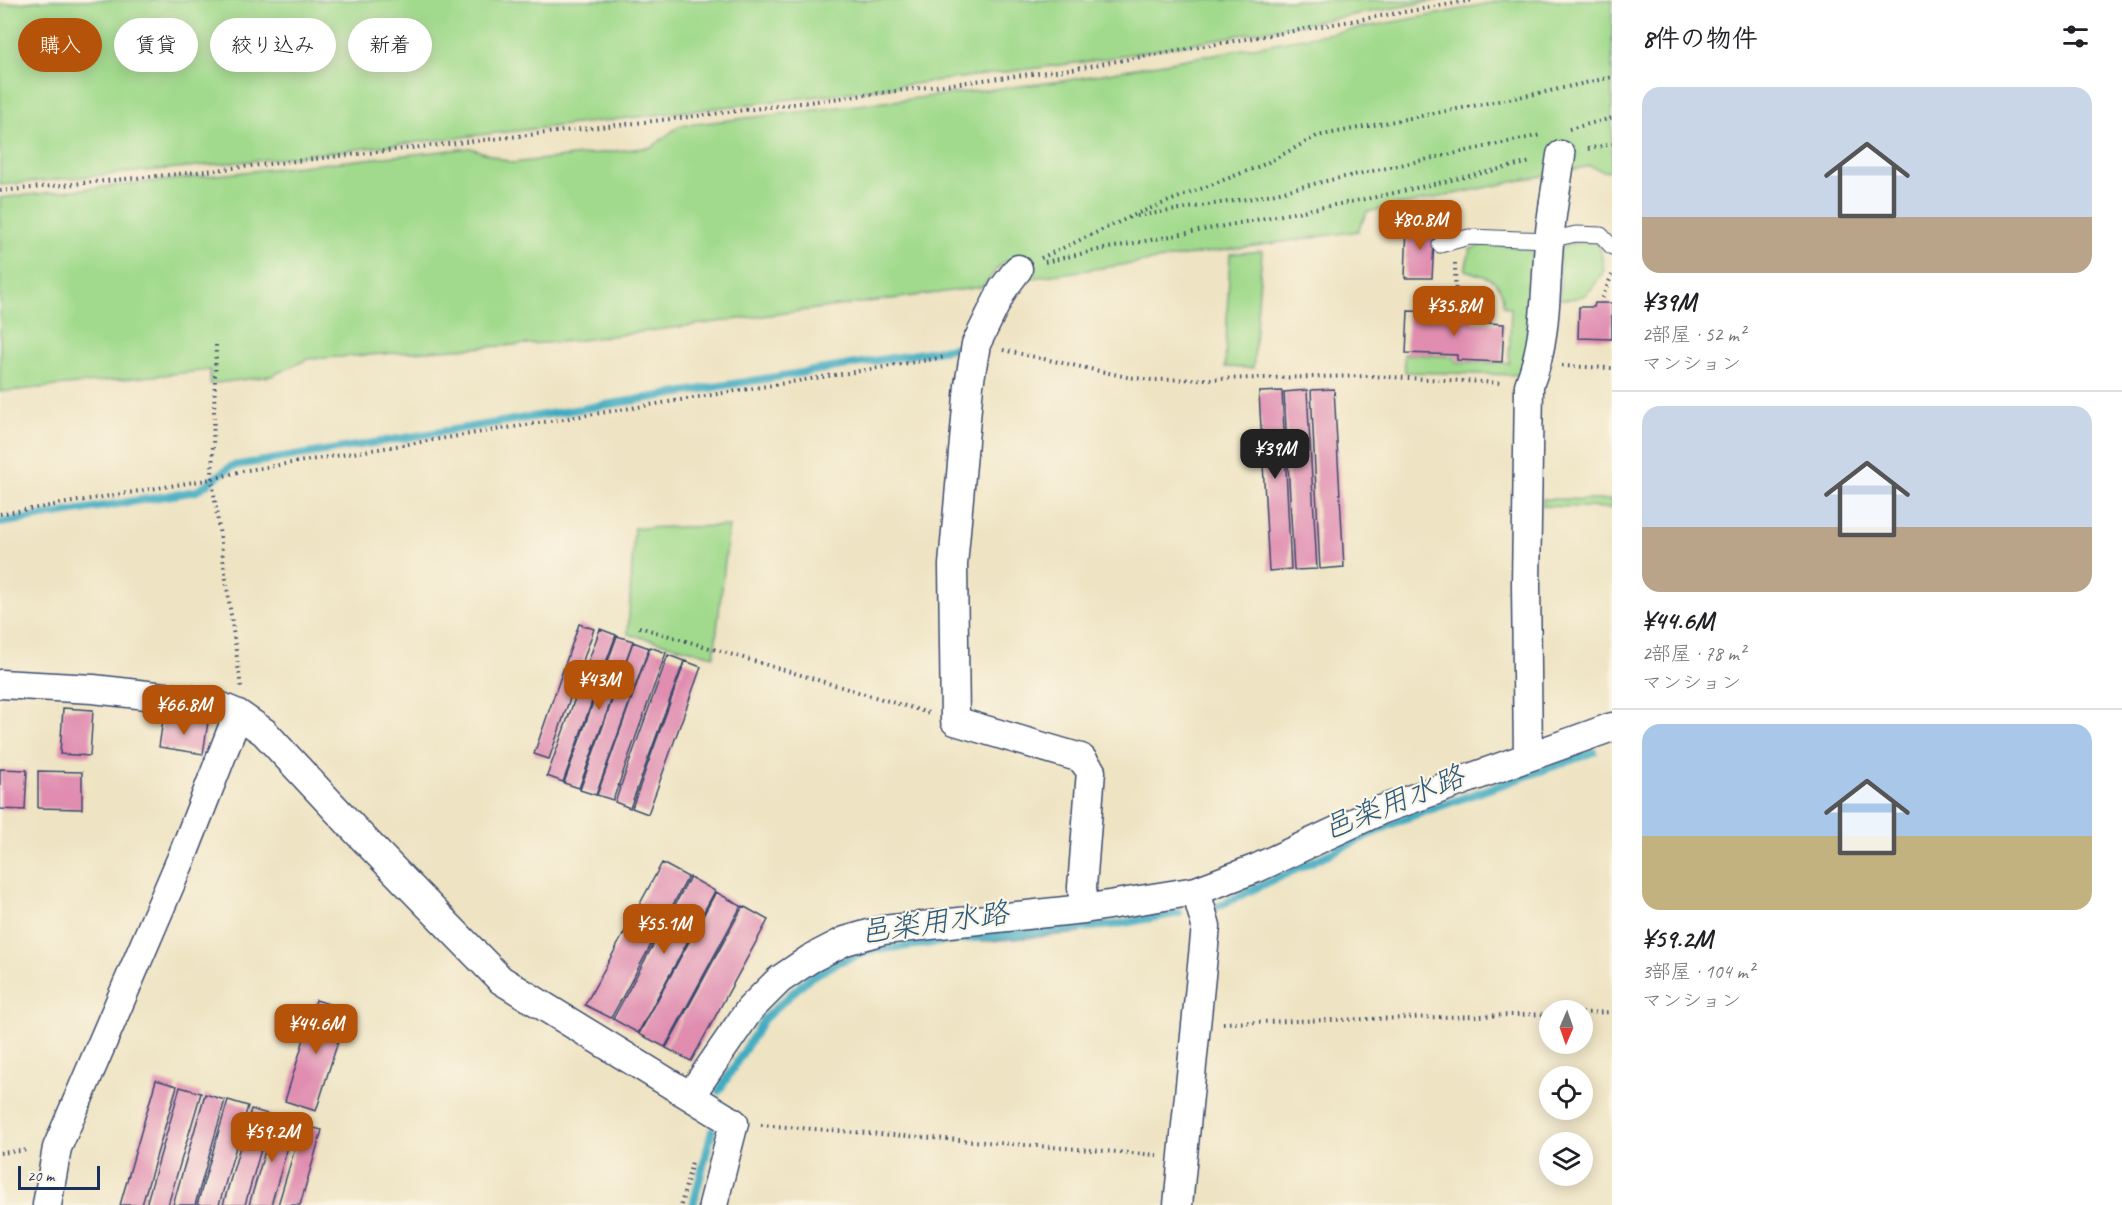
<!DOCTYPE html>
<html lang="ja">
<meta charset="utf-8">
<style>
:root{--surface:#fff;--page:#f2f2f2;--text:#202124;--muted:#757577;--line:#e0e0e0;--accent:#b45309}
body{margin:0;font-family:Caveat,"Klee One",sans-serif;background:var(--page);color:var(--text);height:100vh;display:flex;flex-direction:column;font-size:22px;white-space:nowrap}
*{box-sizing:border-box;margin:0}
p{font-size:20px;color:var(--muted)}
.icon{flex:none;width:33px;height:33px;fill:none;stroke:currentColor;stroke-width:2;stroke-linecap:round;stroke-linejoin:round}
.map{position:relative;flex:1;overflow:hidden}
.sheet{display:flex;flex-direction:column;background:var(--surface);width:510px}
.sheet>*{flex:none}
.guide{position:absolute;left:18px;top:18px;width:570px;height:54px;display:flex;gap:12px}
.needle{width:39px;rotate:182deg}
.controls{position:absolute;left:1539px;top:1000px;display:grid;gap:12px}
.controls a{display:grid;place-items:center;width:54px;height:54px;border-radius:50%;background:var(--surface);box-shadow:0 3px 15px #0003;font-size:30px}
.scale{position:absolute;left:18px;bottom:15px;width:82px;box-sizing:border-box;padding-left:6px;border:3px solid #1b2f5e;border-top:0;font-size:16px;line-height:21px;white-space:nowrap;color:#1b2f5e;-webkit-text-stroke:4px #fcf5e5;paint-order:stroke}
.price{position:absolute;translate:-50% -51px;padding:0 14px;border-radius:12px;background:var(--accent);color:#fff;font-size:20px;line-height:39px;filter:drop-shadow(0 2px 3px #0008)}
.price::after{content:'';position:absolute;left:50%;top:36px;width:18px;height:14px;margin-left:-9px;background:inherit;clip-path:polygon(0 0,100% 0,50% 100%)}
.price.selected{background:#222;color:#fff}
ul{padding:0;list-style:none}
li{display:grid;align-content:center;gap:12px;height:318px;padding:0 30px}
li+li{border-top:2px solid var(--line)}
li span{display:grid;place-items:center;height:186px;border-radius:18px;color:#555}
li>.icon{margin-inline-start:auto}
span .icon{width:108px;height:108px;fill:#fffc;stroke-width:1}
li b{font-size:26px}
h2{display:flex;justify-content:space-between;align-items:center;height:72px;padding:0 30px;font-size:26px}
.chip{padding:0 21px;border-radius:27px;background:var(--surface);box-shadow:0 3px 15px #0003;font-size:21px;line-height:54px}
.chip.selected{background:var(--accent);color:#fff}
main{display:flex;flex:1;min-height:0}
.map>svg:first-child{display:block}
.green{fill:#a1da8c;stroke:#5e8475;stroke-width:1.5}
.water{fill:#41acc1;stroke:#2e6e90;stroke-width:1.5}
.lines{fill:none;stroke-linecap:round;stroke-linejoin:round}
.stream{stroke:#41acc1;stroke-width:8}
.building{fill:#e08db0}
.service-casing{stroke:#3b4a6d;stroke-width:17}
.minor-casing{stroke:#3b4a6d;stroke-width:31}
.path{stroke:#3b4a6d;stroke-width:4;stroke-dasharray:1.5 4.5;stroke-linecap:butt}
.service{stroke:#fff;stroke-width:15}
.minor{stroke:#fff;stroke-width:28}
.labels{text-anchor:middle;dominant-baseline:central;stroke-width:4.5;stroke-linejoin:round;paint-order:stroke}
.water-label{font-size:30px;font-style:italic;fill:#285b81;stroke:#fcf5e5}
</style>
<main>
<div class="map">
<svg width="1612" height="1205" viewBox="0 0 1612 1205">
<rect width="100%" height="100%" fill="#fcf5e5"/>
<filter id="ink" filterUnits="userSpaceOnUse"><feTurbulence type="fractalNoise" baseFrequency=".0167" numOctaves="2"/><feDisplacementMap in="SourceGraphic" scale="12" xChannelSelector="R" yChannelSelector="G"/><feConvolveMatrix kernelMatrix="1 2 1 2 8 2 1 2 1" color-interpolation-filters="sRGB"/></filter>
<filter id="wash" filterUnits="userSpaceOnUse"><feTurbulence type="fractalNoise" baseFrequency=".008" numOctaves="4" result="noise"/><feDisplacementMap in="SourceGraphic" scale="24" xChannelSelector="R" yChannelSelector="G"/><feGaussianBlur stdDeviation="1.35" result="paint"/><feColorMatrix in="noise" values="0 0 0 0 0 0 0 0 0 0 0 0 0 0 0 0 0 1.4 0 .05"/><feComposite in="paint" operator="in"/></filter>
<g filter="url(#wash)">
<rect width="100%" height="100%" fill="#eee3c2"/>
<path class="green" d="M 47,0 L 1439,0 L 1091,61 L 828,95 L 271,159 L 0,185 L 0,5 Z
M 1503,0 L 1612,0 L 1612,170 L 1603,171 L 1590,166 L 1367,212 L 1358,231 L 1032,278 L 1021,261 L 1003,262 L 982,287 L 573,341 L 308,359 L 271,376 L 210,384 L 210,370 L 0,392 L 0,198 L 471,148 L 512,163 L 652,147 L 679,126 L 1063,81 L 1444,13 Z
M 1595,241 L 1600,248 L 1604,270 C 1590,292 1588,300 1560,299 L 1560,248 L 1574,243 Z
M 1486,244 L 1516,246 L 1531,250 L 1535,260 L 1527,365 L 1523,375 L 1405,372 L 1404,354 L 1455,357 L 1455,362 L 1509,363 L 1511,308 L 1504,306 C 1501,276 1490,279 1465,270 L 1470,249 Z
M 1262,251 L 1253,368 L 1225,367 L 1230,254 Z
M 1543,499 L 1612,500 L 1612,508 L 1543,506 Z
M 729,526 L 714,656 L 628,634 L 634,528 Z"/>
<path class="water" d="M 1078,921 L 1080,933 L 981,942 L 979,931 Z"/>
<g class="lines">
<path class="stream" d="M 0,523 L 197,491 L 232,466 L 953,348
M 1216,907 L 1401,820 L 1594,752
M 1070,929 L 1113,925 L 1179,913
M 719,1091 L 764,1019 L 809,978 L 844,960 L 875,950 L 991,936
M 693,1205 L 712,1131"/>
</g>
<g id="blocks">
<path class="building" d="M 1407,224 L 1435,225 L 1432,278 L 1405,278 Z
M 1595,303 L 1612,303 L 1612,339 L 1578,338 L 1579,307 L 1594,307 Z
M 1408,311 L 1435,312 L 1434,317 L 1474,319 L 1473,322 L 1504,324 L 1502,362 L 1457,360 L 1457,355 L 1406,353 Z
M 1334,389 L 1344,567 L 1320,569 L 1311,390 Z
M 1307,390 L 1317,569 L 1294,570 L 1284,392 Z
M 1282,391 L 1291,569 L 1269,571 L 1259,392 Z
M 579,624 L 594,629 L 549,759 L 534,754 Z
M 600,629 L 616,635 L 563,782 L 547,776 Z
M 617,636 L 633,641 L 579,788 L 564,783 Z
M 633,642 L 649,648 L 596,795 L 580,790 Z
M 650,647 L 666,653 L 613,800 L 597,795 Z
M 668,655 L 684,661 L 630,808 L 615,802 Z
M 685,661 L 701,667 L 648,814 L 632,808 Z
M 63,708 L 93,710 L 90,756 L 60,754 Z
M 182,718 L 208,722 L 203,754 L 159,747 L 163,720 L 181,723 Z
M 0,769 L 27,770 L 25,810 L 0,809 Z
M 38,771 L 82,772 L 82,809 L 38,808 Z
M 662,863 L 688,877 L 611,1018 L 585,1005 Z
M 690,877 L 715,891 L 638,1033 L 613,1019 Z
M 716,892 L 741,906 L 665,1047 L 639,1034 Z
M 743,906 L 768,920 L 691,1061 L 666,1048 Z
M 316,1000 L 348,1010 L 316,1111 L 285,1101 Z
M 156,1080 L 177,1086 L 142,1205 L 120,1205 Z
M 180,1087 L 201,1093 L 168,1205 L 146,1205 Z
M 205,1094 L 225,1100 L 195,1205 L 173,1205 Z
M 228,1100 L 248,1106 L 219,1205 L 197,1205 Z
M 251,1109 L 271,1115 L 245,1205 L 223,1205 Z
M 275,1117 L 295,1123 L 271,1205 L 249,1205 Z
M 302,1125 L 322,1130 L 300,1205 L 278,1205 Z"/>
</g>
</g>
<g filter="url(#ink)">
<use href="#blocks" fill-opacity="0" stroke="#3b4a6d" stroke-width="1.5"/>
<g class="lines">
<g class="service-casing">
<path id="service" d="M 1440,245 L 1469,237 L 1549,240 L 1576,234 L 1601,235 L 1612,247"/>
</g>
<g class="minor-casing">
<path id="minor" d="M 1018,269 L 1003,289 L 976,344 L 969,385 L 953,565 L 955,721 L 1081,758 L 1091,771 L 1082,887 L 1084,909
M 0,684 L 93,689 L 192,700 L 219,706 L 238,714 L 264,732 L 359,834 L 501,980 L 734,1123 L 713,1205
M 1528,757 L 1526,585 L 1529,385 C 1547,341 1545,290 1549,243 C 1551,214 1557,184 1561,155
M 690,1096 L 750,1009 L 779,980 L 810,959 L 845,941 L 883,930 L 1084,909 L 1196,891 L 1257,868 L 1381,810 L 1612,727
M 47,1205 L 57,1148 L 182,857 L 238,714
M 1178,1205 L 1206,926 L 1196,891"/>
</g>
<path class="path" d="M 1569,129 L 1612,118
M 1588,149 L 1612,144
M 0,191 L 188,173 L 689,117 L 1071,69 L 1474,0
M 1137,216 L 1259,197 L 1330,180 L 1541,135
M 1041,258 L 1141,212 L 1265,164 L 1317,136 L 1545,92 L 1612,77
M 1045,262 L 1098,250 L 1376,197 L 1531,162
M 1455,263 L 1456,313
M 1602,298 L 1612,275
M 216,345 L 212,479 L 241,687
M 1003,350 L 1127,377 L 1152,380 L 1370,376 L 1502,383
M 1562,366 L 1612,368
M 0,514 L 212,479 L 242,471 L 946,357
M 639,627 L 929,713
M 1582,1013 L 1612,1012
M 1223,1023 L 1550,1014
M 761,1125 L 1157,1155
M 0,1153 L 29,1150
M 681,1205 L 692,1162"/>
<use href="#service" class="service"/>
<use href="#minor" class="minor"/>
</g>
</g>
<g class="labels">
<g class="water-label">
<text transform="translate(1393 802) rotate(-22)">邑楽用水路</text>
<text transform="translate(934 922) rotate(-8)">邑楽用水路</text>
</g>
</g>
</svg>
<div class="controls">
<a><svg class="needle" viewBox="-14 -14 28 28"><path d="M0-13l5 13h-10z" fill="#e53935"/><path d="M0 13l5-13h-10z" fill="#757577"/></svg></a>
<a><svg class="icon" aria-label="locate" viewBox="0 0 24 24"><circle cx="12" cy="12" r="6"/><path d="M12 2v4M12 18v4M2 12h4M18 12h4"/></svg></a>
<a><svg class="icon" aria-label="layers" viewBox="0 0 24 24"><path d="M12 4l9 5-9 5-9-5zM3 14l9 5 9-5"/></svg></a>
</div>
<div class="scale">20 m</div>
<b class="price" style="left:1420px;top:251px">¥80.8M</b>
<b class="price" style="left:1454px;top:337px">¥35.8M</b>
<b class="price selected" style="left:1275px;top:480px">¥39M</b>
<b class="price" style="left:599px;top:711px">¥43M</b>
<b class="price" style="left:184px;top:736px">¥66.8M</b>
<b class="price" style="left:664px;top:955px">¥55.1M</b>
<b class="price" style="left:316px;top:1055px">¥44.6M</b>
<b class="price" style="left:272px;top:1163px">¥59.2M</b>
<div class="guide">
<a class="chip selected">購入</a>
<a class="chip">賃貸</a>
<a class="chip">絞り込み</a>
<a class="chip">新着</a>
</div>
</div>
<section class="sheet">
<h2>8件の物件<svg class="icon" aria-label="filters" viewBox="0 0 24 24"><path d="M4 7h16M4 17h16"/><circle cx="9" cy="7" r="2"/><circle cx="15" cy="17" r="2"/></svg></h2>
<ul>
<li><span style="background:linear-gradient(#c9d6e8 70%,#b9a48a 0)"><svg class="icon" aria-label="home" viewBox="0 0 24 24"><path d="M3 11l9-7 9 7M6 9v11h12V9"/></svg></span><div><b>¥39M</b><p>2部屋 · 52 m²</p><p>マンション</p></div></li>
<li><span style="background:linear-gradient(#c9d6e8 65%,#b9a48a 0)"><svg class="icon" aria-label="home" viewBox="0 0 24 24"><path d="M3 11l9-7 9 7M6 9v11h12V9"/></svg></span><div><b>¥44.6M</b><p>2部屋 · 78 m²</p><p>マンション</p></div></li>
<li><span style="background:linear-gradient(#a9c7e8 60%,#c2b280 0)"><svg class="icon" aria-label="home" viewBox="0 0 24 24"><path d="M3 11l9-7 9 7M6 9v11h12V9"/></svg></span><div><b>¥59.2M</b><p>3部屋 · 104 m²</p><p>マンション</p></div></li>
</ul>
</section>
</main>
